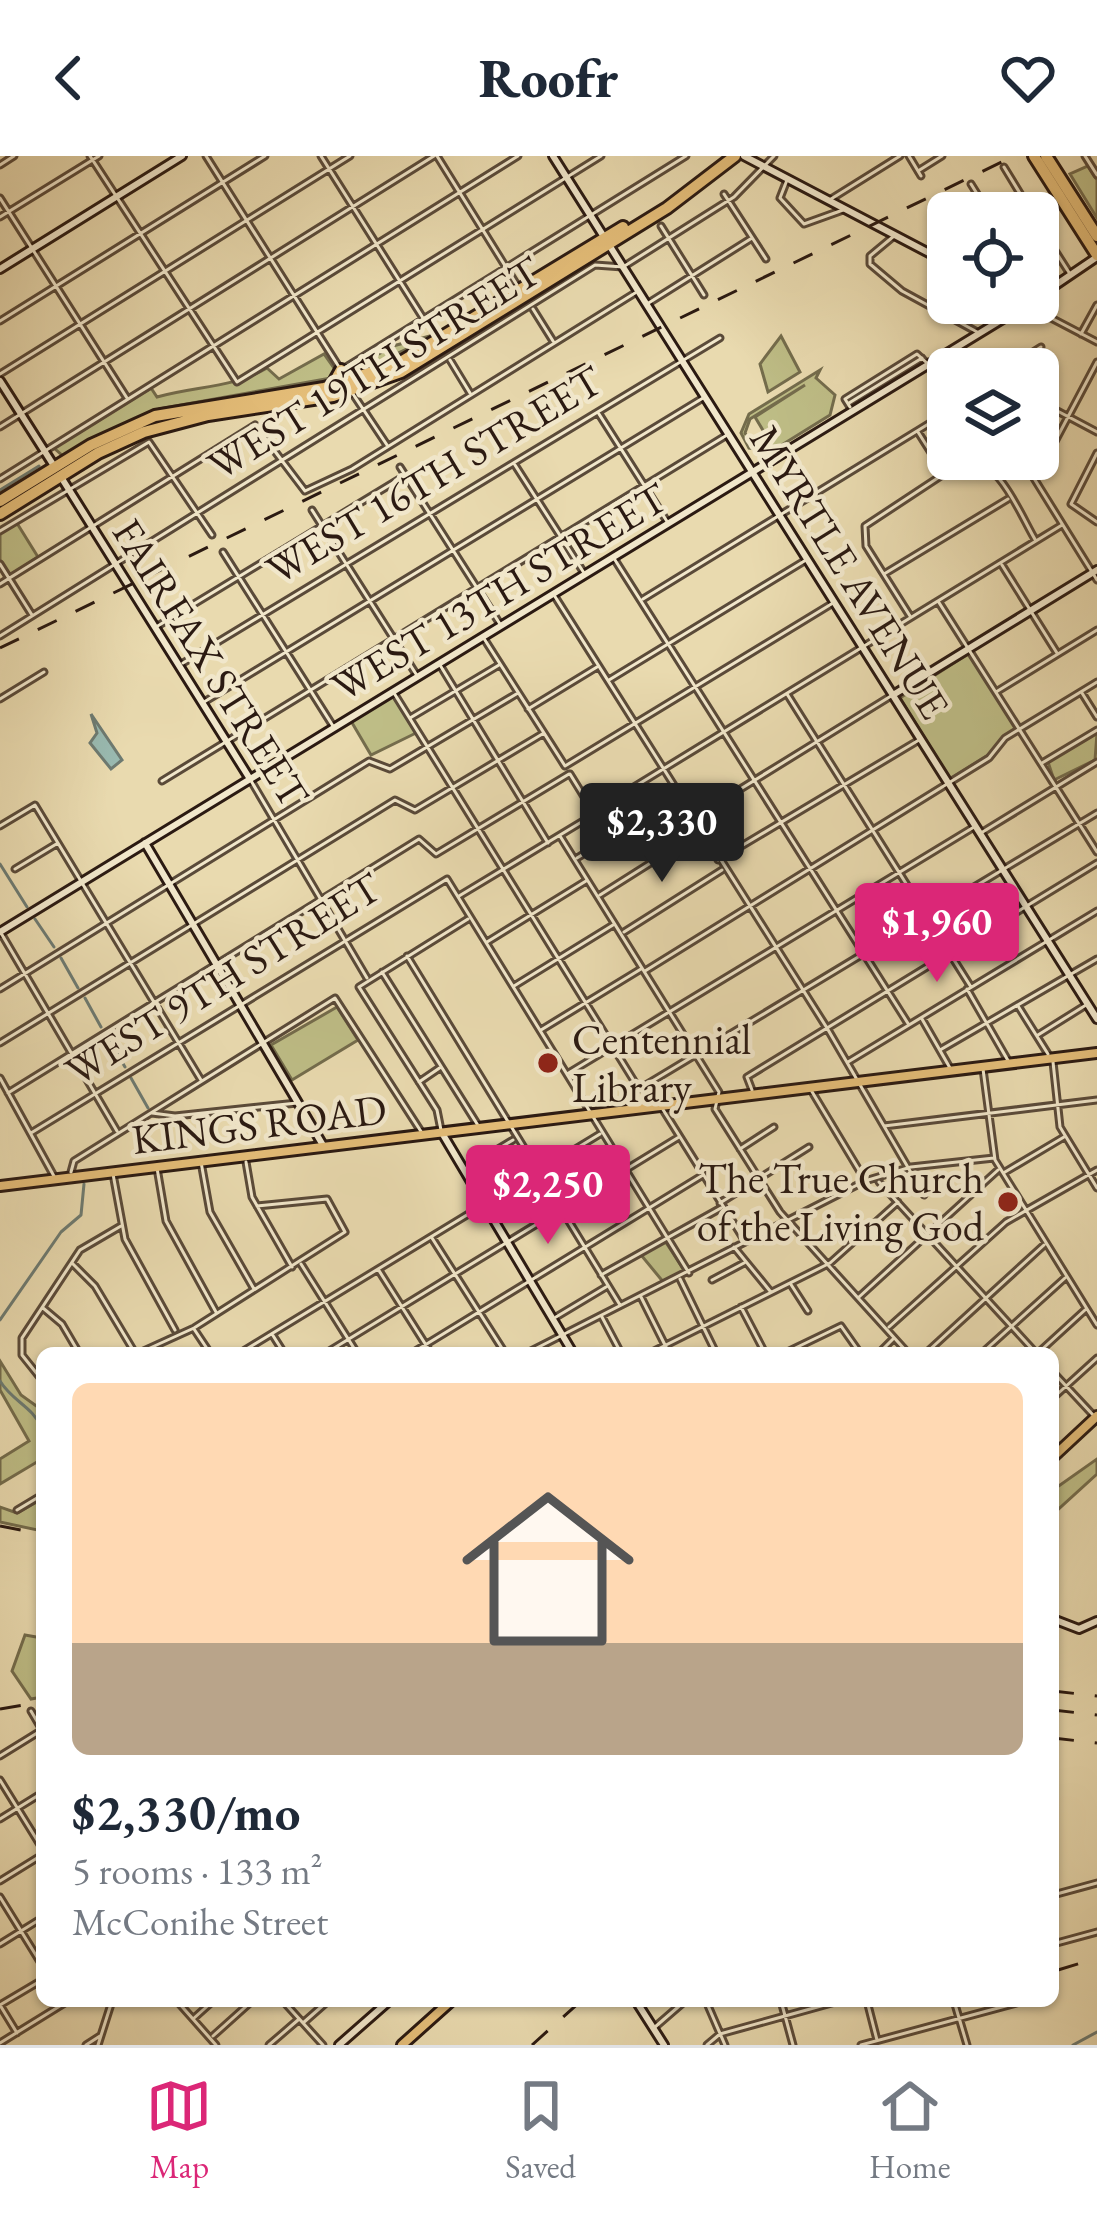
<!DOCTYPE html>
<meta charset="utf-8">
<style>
:root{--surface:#fff;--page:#f6f6f7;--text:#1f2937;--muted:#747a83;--line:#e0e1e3;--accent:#db2777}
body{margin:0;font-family:"EB Garamond",serif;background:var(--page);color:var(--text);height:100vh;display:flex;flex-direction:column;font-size:45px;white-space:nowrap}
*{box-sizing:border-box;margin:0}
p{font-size:39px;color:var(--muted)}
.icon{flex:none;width:66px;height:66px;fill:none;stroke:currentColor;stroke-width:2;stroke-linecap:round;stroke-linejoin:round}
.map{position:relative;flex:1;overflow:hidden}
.details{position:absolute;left:36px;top:1191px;width:1023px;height:660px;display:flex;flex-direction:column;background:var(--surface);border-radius:18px;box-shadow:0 3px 9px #0004}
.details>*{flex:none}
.controls{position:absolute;left:927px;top:36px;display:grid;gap:24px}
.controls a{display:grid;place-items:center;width:132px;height:132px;border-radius:18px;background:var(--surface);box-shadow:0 3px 9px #0004;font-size:60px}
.price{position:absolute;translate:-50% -102px;padding:0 27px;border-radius:12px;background:var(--accent);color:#fff;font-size:39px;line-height:78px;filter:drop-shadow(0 3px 6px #0008)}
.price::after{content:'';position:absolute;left:50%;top:72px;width:36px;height:27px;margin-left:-18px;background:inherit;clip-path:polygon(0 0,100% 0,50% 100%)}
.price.selected{background:#222;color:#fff}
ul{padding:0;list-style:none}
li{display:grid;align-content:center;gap:24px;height:636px;padding:0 36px}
li span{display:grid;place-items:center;height:372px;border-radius:18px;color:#555}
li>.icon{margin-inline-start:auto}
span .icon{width:216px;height:216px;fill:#fffc;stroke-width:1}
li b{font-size:51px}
header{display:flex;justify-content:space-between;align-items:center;height:156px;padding:0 36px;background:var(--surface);font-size:54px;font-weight:800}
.menu{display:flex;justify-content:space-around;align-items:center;height:168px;border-top:3px solid var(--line);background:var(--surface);font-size:33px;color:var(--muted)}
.menu a{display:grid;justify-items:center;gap:6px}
.menu .selected{color:var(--accent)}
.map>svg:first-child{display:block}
.green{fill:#bebd86;stroke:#746c4c;stroke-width:3;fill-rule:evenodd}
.water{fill:#99bab1;stroke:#6d7a71;stroke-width:3}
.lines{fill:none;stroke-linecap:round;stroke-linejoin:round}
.stream{stroke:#6d7a71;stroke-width:3}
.street-casing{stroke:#5a4a39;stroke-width:9}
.secondary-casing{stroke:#2b1a12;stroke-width:12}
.primary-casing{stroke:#2b1a12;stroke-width:14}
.highway-casing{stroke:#2b1a12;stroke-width:16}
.street{stroke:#f1e7cb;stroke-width:3}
.secondary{stroke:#f1e7cb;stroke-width:6}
.primary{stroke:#e4bd78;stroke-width:8}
.highway{stroke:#e4bd78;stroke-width:10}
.rail{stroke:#2b1a12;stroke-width:3;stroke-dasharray:21 21;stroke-linecap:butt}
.poi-dot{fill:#8f2418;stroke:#f1e7cb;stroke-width:4.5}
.labels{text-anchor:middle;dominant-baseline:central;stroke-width:9;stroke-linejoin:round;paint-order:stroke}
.street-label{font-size:42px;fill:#2b1a12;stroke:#f1e7cb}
.poi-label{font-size:42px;fill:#2b1a12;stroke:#f1e7cb;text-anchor:start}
</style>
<header><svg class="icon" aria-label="back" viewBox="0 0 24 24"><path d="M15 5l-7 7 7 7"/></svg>Roofr<svg class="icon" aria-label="heart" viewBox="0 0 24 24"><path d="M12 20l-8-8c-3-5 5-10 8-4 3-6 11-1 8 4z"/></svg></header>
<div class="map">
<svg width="1097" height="1889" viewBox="0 0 1097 1889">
<rect width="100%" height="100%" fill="#e9daaf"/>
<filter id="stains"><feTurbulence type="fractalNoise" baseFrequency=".00167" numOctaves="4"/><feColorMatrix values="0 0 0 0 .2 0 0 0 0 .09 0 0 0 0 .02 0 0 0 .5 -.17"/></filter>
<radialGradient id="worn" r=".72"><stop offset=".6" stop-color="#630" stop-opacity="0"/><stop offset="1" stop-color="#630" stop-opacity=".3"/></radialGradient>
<path class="green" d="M 1088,10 L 1097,24 L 1097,62 L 1070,18 Z
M 441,177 L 355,217 L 350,214 L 393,190 Z
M 781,180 L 800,216 L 768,236 L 760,208 Z
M 324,198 L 336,215 L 331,222 L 159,253 L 63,300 L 54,292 L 151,232 L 157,241 C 196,230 233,232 267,212 L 279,223 Z
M 820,214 L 816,222 L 835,239 L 830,259 L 772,295 L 749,292 L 741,277 L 749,258 ZM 805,229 L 755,261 L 773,291 L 752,289 L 745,277 L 750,263 Z
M 15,364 L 38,401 L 9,420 L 0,405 L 0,373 Z
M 969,497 L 1016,572 L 988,599 L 950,623 L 900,542 Z
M 392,538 L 416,577 L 371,599 L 351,565 Z
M 1097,577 L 1095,604 L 1054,624 L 1048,606 Z
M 337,851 L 358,884 L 292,924 L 271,889 Z
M 665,1085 L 686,1117 L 665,1128 L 641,1099 Z
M 0,1205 L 21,1239 L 42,1254 L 42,1303 L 0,1328 L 0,1303 L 29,1285 L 0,1234 Z
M 1097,1303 L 1097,1318 L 1053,1358 L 1053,1334 Z
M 42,1343 L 42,1375 L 0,1366 L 0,1351 L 17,1357 Z
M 25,1479 L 42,1482 L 42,1541 L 31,1543 L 12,1515 Z"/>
<path class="water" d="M 91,558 L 122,604 L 111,613 L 90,587 L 97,577 Z"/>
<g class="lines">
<path class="stream" d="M 0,334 L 39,310
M 0,708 L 27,751
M 35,763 L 54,791
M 61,802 L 78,832
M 85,842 L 101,871
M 108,882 L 125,911
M 131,922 L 148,952
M 0,1164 L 61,1076 L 81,1059 L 84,1028
M 0,1225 C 12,1245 32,1250 42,1272
M 1073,1889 L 1097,1876"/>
<g class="street-casing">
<path id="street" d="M 90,0 L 237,226 L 601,0
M 206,0 L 339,211
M 321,0 L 423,162
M 437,0 L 517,129
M 909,0 L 921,20
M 1085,0 L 1097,19
M 0,9 L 14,0
M 1004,11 L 1032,57
M 918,15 L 942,0
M 787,24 L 780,42 L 804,68 L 843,54
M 971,28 L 989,57
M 724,38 L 766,103
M 0,42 L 127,242
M 831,43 L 900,0
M 939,47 L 948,62
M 0,61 L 99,0
M 1038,68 L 1070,118
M 661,70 L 704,139
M 894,80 L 870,100 L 870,108 L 902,135 L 979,177
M 647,148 L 752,82
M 1030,151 L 1097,186
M 533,153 L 553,185
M 0,165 L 265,0
M 1081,178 L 1097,149
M 953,194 L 965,213
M 450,204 L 470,237
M 346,211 L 686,0
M 1006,213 L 1041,191
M 0,218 L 350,0
M 353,238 L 387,289
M 849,247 L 922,202
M 1048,250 L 1097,276
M 850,251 L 845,243 L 917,198 L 928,208
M 599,258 L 668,367
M 0,271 L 434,0
M 918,276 L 944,317
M 1050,295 L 1097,206
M 1097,297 L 1071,348 L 1097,366
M 1022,303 L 1097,424
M 515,309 L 584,417
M 400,311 L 500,468
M 0,323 L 518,0
M 312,354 L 416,518
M 0,375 L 149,286 L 212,379
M 223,396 L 333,570
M 615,404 L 909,869
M 0,408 L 32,459
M 1002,409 L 1057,497
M 884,418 L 1008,343
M 0,428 L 255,269 L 305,335 L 352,313 L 635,137
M 554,439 L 827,872 L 924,1039
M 643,443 L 948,256
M 938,445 L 1097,696
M 910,460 L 866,390 L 865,370 L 962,306 C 998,297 1020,359 1036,385
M 156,471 L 406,319
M 0,480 L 595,109 L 623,111 L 734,41 L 774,0
M 483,481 L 565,610
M 183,507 L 720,182
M 440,509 L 548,687
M 609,524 L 806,404
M 996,536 L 1097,474
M 394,537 L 639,933 L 1097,657
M 1082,537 L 1097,561
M 787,538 L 971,831
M 0,543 L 44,516
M 204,546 L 703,242
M 528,553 L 597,511
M 410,562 L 499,509
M 1042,607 L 1097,574
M 565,610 L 833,447
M 570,618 L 610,683
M 250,623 L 367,822
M 162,625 L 727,279
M 593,656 L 1062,369
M 695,661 L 891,540
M 0,670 L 35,649 L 201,924
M 981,677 L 1097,606
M 560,680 L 719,936 L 715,953 L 780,1056 L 908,1197
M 577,702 L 676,641
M 718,704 L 919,584
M 15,713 L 58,687
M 600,739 L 698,677
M 459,740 L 593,659
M 624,776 L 722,714
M 1,777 L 117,975
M 487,786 L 586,725
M 407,800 L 620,1149
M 645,815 L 989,602 L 1005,582 L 1097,526
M 382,816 L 479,971
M 514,830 L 613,769
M 0,833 L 369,605 L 390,613 L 518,537
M 967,833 L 1010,908
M 1018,850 L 1048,898
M 922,863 L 950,912
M 541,874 L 641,813
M 1038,879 L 1086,849
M 0,887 L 395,644 L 415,654 L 544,577
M 940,894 L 1097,803
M 848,906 L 1097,755
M 1053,906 L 1060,971 L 1097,1032
M 983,913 L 995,1004 L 1097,1169
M 567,918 L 974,671
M 0,922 L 55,1022
M 419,926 L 441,911
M 752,934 L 747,921 L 1097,707
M 811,934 L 865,1024
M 8,937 L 419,683 L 436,698 L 569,618
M 662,952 L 743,1082
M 152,957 L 175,960 L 297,947
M 884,970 L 1097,944
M 441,974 L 437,954 L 359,831 L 468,763
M 31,977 L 447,723 L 689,1117
M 740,993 L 774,971
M 201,1006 L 210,1056 L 254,1133
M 246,1006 L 252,1041 L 292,1111
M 157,1012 L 166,1065 L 216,1156
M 465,1013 L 513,984
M 71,1016 L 74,1005 L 335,842 L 422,977
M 1005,1016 L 1064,981
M 113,1018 L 125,1083 L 175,1174
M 879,1026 L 1036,1197
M 720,1047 L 809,991
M 432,1082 L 505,1197
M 734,1091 L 770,1135
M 72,1107 L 95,1130 L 135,1197
M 301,1108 L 357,1197
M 378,1113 L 431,1197
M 601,1119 L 721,1052
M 680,1123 L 716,1197
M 712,1124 L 744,1107
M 790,1127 L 808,1155
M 641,1141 L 669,1197
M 859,1141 L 998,1014
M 741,1151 L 765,1197
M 43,1152 L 62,1168 L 79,1197
M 556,1161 L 606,1131
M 602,1161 L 621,1197
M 889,1171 L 1006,1066 L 1097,1014
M 194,1173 L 210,1197
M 272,1178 L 284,1197
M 139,1197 L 194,1172 L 345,1076 L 327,1043 L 257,1050
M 240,1197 L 600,978
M 326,1197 L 679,981
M 412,1197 L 703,1019
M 527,1197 L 865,1025 L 911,1011 L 994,1002
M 650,1197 L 830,1107 L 898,1046
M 785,1197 L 841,1170 L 860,1197
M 879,1197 L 893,1183
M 926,1197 L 1044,1089
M 982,1197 L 1065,1122
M 1038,1197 L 1085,1154
M 1053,1216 L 1094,1260
M 42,1224 L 22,1199 L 22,1182 L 80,1094 L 121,1070
M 1053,1242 L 1097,1202
M 17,1354 L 42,1339
M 31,1555 L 41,1572
M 0,1600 L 42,1574
M 0,1624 L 42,1692
M 0,1663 L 42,1637
M 0,1725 L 42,1699
M 1053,1739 L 1097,1727
M 0,1741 L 42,1809
M 0,1788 L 42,1762
M 1053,1788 L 1097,1776
M 177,1845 L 216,1889
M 283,1845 L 323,1889
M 706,1845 L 725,1889
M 781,1845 L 793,1889
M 867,1845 L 877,1884
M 954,1845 L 967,1889
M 193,1863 L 213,1845
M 303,1867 L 328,1845
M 655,1871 L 685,1845
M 17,1877 L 0,1849 L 42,1824
M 213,1880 L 252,1845
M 0,1887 L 68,1845
M 86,1889 L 100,1880
M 98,1889 L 112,1845
M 269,1889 L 298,1864
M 707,1889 L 720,1878 L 839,1845
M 861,1889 L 1024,1845"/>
</g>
<g class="secondary-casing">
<path id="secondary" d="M 553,0 L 1097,863
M 744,0 L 948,107
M 0,113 L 182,0
M 1038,141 L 1097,101
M 0,225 L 54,310
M 61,321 L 250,623
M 893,539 L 1097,414
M 145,687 L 324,991
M 0,776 L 1029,147
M 442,977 L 573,1197
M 1053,1463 L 1079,1473 L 1097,1465
M 636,1845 L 664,1889
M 339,1889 L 389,1845"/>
</g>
<g class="primary-casing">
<path id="primary" d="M 0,1030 L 1097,897
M 1053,1301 L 1097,1260
M 402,1889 L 451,1845"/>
</g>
<g class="highway-casing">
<path id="highway" d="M 1034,0 L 1097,99
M 1046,0 L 1097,80
M 332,230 L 341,214 L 349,226 L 346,231
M 0,345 L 91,289 L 155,260 L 324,232 L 399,207 L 623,71
M 0,358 L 98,297 L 144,276 L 208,259 L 333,240 L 401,216 L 667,52 L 735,0"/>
</g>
<use href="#street" class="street"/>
<use href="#secondary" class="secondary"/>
<use href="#primary" class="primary"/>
<use href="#highway" class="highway"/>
<path class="rail" d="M 0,492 L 1014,0
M 0,1370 L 42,1378
M 1053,1513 L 1055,1514
M 1053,1535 L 1097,1540
M 0,1553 L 42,1546
M 1053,1554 L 1097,1559
M 1053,1582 L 1097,1587
M 1058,1814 L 1097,1802
M 532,1889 L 581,1845"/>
</g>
<g class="poi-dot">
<circle cx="548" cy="907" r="12"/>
<circle cx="1008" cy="1046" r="12"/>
</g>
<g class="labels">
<g class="street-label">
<text transform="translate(374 212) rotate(-32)">WEST 19TH STREET</text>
<text transform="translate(434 319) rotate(-31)">WEST 16TH STREET</text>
<text transform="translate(850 416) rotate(58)">MYRTLE AVENUE</text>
<text transform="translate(499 436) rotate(-31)">WEST 13TH STREET</text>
<text transform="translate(211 507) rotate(58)">FAIRFAX STREET</text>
<text transform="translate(223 823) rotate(-32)">WEST 9TH STREET</text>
<text transform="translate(259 968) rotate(-7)">KINGS ROAD</text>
</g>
<g class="poi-label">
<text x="572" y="883">Centennial<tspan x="572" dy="48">Library</tspan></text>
<text x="984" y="1022" text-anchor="end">The True Church<tspan x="984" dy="48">of the Living God</tspan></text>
</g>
</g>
<rect width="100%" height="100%" filter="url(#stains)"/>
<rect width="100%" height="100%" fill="url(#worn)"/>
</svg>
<div class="controls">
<a><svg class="icon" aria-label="locate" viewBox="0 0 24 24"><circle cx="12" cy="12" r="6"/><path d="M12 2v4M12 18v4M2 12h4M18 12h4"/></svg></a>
<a><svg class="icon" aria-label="layers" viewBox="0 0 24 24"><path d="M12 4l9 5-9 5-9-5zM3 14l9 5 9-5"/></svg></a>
</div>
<b class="price selected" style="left:662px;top:729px">$2,330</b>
<b class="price" style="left:937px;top:829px">$1,960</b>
<b class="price" style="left:548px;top:1091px">$2,250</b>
<section class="details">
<ul>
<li><span style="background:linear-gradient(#ffd9b3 70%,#b9a48a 0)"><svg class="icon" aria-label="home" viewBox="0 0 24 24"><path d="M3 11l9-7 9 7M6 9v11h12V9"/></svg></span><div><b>$2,330/mo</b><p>5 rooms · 133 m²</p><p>McConihe Street</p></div></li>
</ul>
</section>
</div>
<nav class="menu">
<a class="selected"><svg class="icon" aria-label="map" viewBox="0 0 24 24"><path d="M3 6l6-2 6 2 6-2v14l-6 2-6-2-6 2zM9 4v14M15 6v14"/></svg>Map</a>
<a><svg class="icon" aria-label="saved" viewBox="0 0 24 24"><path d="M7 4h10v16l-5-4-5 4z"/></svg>Saved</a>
<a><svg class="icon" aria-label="home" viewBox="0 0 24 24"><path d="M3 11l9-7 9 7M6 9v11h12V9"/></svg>Home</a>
</nav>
